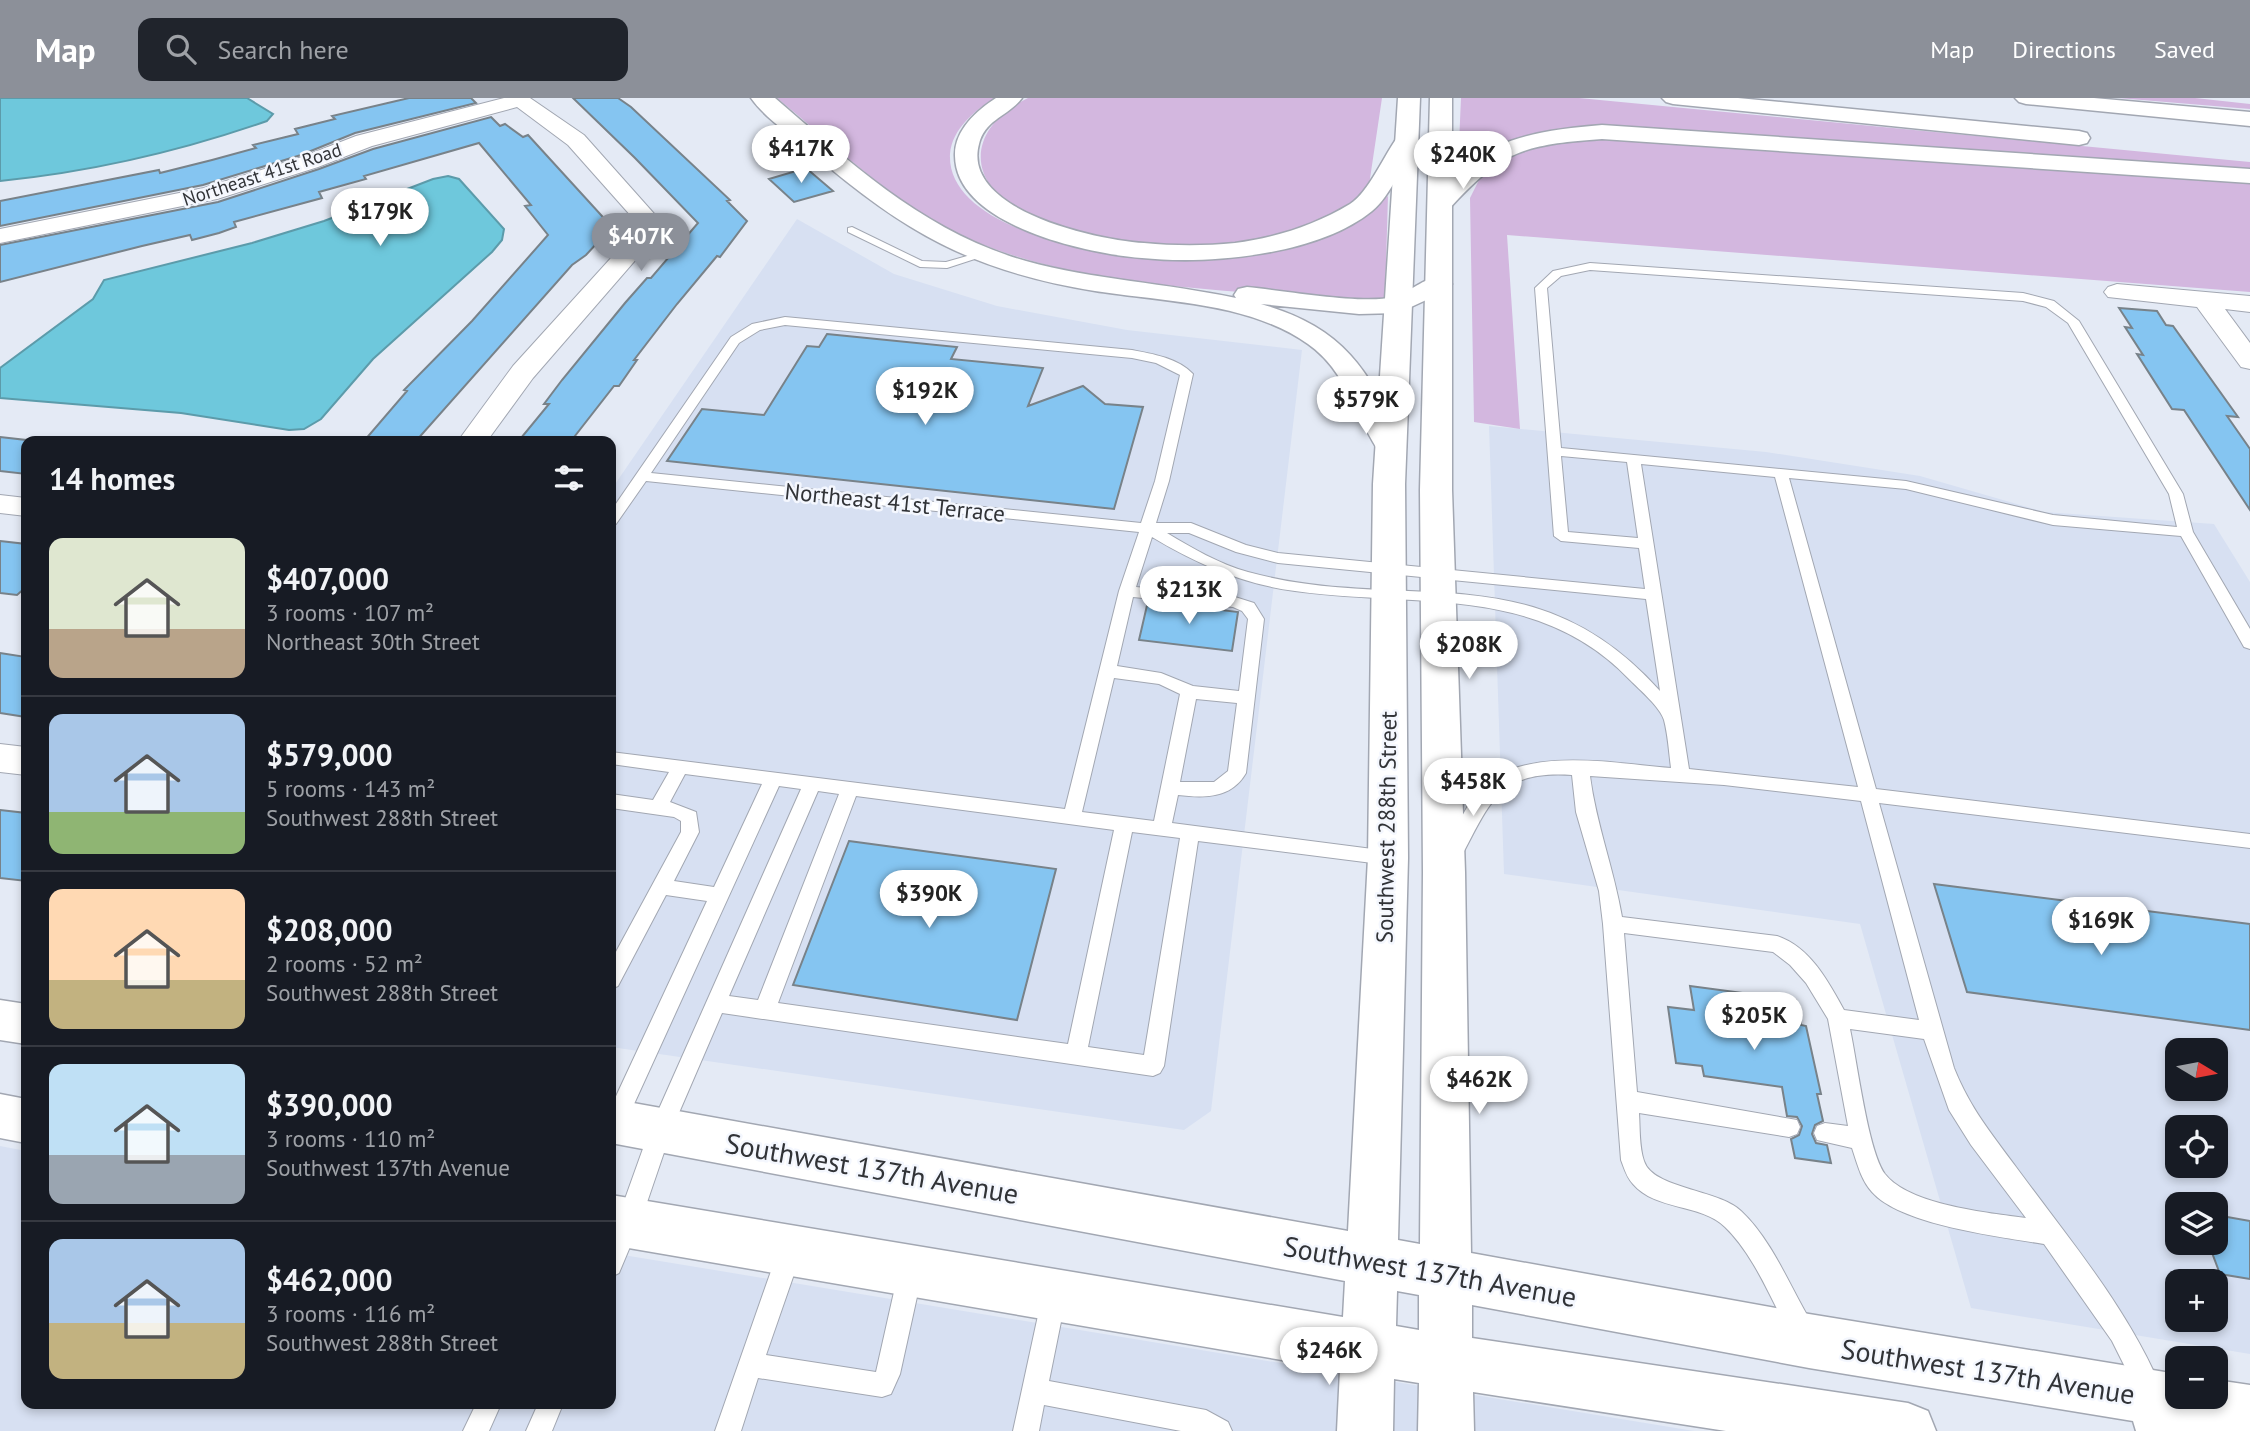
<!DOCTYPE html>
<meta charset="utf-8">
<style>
:root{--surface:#171b24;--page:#20242c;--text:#f1f3f6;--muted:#9ea1a6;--line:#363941;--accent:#8c9099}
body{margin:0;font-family:"PT Sans",sans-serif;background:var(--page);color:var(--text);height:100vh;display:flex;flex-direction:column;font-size:26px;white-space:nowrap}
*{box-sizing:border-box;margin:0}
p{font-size:23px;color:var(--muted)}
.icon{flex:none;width:38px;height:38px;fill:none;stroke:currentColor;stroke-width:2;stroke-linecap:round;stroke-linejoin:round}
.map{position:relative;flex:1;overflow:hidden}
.drawer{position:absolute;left:21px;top:338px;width:595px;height:973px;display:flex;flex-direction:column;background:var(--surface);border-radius:14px;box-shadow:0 4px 10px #0003}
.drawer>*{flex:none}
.needle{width:46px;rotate:100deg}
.tools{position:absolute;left:2165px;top:940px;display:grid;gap:14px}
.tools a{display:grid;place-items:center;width:63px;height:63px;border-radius:14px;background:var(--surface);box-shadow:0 4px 10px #0003;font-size:35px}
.price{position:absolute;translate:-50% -60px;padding:0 16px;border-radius:24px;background:#fff;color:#222;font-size:23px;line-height:46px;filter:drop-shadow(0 2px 4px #0008)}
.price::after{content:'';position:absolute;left:50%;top:42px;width:21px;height:16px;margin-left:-10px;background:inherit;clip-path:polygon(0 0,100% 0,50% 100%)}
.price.current{background:var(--accent);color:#fff}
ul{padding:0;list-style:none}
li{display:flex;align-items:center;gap:21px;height:175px;padding:0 28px}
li+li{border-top:2px solid var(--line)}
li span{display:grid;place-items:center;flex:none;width:196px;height:140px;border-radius:14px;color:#555}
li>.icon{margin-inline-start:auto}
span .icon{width:84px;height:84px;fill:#fffc;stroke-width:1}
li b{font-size:30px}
h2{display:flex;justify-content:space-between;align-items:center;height:84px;padding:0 28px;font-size:30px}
header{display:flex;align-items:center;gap:42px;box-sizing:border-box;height:98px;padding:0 35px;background:var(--accent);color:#fff}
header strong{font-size:33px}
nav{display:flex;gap:38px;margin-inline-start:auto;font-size:24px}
.search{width:490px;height:63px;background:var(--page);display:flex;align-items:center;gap:18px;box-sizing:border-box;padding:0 24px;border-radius:14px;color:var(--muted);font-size:26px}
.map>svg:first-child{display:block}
.built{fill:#d7e0f2;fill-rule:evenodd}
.green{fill:#d3b7df}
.water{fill:#6ec8dc;stroke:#5c9baa;stroke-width:2}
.building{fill:#85c5f1;stroke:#788289;stroke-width:2}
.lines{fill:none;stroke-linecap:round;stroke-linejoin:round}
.lane-casing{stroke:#a2a7b2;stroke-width:2}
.street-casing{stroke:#a2a7b2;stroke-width:2}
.secondary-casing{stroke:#a2a7b2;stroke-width:3}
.highway-casing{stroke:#a2a7b2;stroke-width:3}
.lane{fill:#fff;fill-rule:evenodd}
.street{fill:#fff;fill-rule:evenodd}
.secondary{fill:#fff;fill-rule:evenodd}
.highway{fill:#fff;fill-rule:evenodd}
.labels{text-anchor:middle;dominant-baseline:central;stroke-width:5;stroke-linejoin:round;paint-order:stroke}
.far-street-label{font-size:19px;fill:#313337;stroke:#f4f7fe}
.street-label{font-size:23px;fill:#313337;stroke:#f4f7fe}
.near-street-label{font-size:28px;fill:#313337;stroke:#f4f7fe}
</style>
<header>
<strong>Map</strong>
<div class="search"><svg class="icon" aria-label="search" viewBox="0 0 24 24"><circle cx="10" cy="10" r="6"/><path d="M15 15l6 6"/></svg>Search here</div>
<nav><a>Map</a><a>Directions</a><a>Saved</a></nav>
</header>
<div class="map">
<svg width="2250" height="1333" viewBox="0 0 2250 1333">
<rect width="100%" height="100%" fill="#e4eaf5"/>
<path class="built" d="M 797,121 L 894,176 L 997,208 L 1127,232 L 1302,252 L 1211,1013 L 1184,1032 L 611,949 L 611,392 Z
M 1489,328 L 1766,354 L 1920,378 L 2044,414 L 2214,426 L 2250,484 L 2250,1256 L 1971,1210 L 1860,826 L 1504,776 ZM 2177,952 L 2216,952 L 2216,990 L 2177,990 ZM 2177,1029 L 2216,1029 L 2216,1068 L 2177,1068 ZM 2177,1106 L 2216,1106 L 2216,1144 L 2177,1144 ZM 2177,1183 L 2216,1183 L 2216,1222 L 2177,1222 Z
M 0,1048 L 26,1053 L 26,1306 L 611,1306 L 611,1155 L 1694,1333 L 0,1333 Z"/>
<path class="green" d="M 777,0 L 995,0 C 975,12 952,31 950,56 C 946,137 1127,164 1185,159 C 1221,155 1269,140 1305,132 C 1321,128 1342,127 1357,119 C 1368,114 1378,105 1388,98 L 1385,200 L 1352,202 C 1221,191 1047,190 932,122 C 876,88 827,41 777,0 Z
M 1028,0 L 1382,0 L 1368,94 C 1358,105 1346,110 1333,117 C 1247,162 1115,158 1028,117 C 964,87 966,30 1028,0 Z
M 1461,0 L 1579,0 L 2250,64 L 2250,75 L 1628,30 L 1491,52 L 1458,69 Z
M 2118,0 L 2195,0 L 2250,6 L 2250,11 Z
M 1583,40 L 2250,82 L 2250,194 L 1507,137 L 1520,331 L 1474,324 L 1470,100 L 1483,74 L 1520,52 Z"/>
<path class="water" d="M 0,0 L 247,0 L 273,16 L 267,23 C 181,53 90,74 0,83 Z
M 448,78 L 459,81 L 504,131 L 502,142 L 492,154 L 373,261 L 321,321 L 304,331 L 289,332 L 181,315 L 0,300 L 0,270 L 93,201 L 104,182 L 252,145 L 324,123 L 433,81 Z"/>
<path class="building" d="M 409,0 L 471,0 L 476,5 L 355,35 L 301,57 L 203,87 L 0,128 L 0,103 L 159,72 L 160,75 L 212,62 L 256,50 L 253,47 L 298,36 L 295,31 L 335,21 L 332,18 Z
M 573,0 L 618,0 L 631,9 L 730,102 L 727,103 L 747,123 L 720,159 L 717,158 L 677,206 L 634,262 L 637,262 L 619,288 L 614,288 L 571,343 L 524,343 L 526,340 L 521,340 L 549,306 L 544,306 L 562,282 L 625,205 L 647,180 L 651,180 L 698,125 L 635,60 Z
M 491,19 L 500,28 L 505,26 L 523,39 L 528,37 L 612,129 L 586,157 L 572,167 L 416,343 L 364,343 L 407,293 L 404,292 L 472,223 L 548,137 L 525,108 L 531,107 L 479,45 L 364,78 L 366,81 L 319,94 L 322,100 L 234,124 L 236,129 L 219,135 L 192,142 L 190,137 L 142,148 L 0,184 L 0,147 L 218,104 L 319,71 L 373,51 Z
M 806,70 L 833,93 L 794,104 L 769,81 Z
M 2119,210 L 2157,213 L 2166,227 L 2173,228 L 2238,319 L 2227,318 L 2250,351 L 2250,412 L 2184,312 L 2172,311 L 2137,256 L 2143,257 L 2125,229 L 2132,230 Z
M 827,236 L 957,249 L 951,261 L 1043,270 L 1028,308 L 1083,288 L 1105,306 L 1143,309 L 1114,411 L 667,363 L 702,311 L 764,317 L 807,248 L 819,249 Z
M 0,339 L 26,342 L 26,376 L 0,373 Z
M 0,443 L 26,446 L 26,489 L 17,497 L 0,495 Z
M 1148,503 L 1238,514 L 1232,553 L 1139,542 Z
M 0,555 L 26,559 L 26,619 L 0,615 Z
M 0,712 L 26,715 L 26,783 L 0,780 Z
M 849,743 L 1056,771 L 1017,922 L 793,887 Z
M 1934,786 L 2250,826 L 2250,932 L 1967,894 Z
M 1690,888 L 1796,902 L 1801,927 L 1806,928 L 1821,996 L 1817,996 L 1823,1023 L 1815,1027 L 1812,1036 L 1816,1045 L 1827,1047 L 1831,1065 L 1795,1060 L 1791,1041 L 1799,1037 L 1802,1028 L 1797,1019 L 1787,1018 L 1782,989 L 1704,978 L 1702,968 L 1676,965 L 1668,909 L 1694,912 Z
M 2216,1117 L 2250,1123 L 2250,1181 L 2220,1176 L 2208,1144 L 2216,1144 Z"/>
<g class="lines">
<g class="lane-casing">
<path id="lane" d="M 852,129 L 922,163 L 946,164 L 981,154 L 987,157 L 947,170 L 920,169 L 848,134 L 848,130 Z
M 1590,165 L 2023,195 L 2054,203 L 2079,223 L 2183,396 L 2193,434 L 2250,531 L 2250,551 L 2244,549 L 2181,438 L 2053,427 L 1906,391 L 1789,380 L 1876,691 L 2250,736 L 2250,750 L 1879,705 L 1954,970 C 1970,1010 1991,1035 2016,1069 C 2068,1140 2128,1210 2162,1292 L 2159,1301 L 2150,1304 L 2141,1301 L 2112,1243 L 2044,1146 C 2001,1139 1901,1127 1872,1094 C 1861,1082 1857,1065 1852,1050 L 1817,1042 L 1814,1035 L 1817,1028 L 1825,1025 L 1848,1028 L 1828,921 L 1806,885 L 1790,867 L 1773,854 L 1624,835 L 1637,994 L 1797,1022 L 1800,1029 L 1797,1036 L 1789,1039 L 1639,1015 C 1640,1030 1639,1049 1644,1063 C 1653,1091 1718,1091 1741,1113 C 1772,1142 1789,1187 1810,1222 L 1813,1231 L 1810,1240 L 1801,1243 L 1792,1240 C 1772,1204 1755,1158 1725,1129 C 1700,1105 1656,1113 1633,1086 C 1627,1080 1624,1070 1621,1062 L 1603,826 L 1599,793 L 1576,714 L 1572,677 C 1498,672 1490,705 1460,761 L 1453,763 L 1446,761 L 1444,756 C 1453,737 1467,704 1481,690 C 1524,647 1617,666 1671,670 C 1669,655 1668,637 1664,622 C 1660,609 1640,592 1630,582 C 1538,485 1414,510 1295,493 C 1242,486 1197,466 1152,439 L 1136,489 L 1235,499 L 1254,505 L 1264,521 L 1246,675 C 1231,701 1204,700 1178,697 L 1172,725 L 1388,753 L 1395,755 L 1397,760 L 1395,765 L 1388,767 L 1198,743 L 1164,968 L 1160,975 L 1153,978 L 722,915 L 672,1031 L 640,1125 L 619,1175 L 611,1179 L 611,1140 L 650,1031 L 801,691 L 779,688 L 619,1039 L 611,1042 L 611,1009 L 707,803 L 666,797 L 618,888 L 611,891 L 611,863 L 681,734 L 681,723 L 674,719 L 611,710 L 611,696 L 653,702 L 669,674 L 611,666 L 611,654 L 1065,711 L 1119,493 L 1139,434 L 646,383 L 616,426 L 611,428 L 611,413 L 731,239 L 752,226 L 785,219 L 1132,252 C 1153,256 1178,260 1193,276 L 1169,383 L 1156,425 L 1191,425 L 1246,447 L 1278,455 L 1645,491 L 1639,450 L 1561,443 L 1554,438 L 1535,190 L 1553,173 ZM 1590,172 L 2023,203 L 2046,209 L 2068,225 L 2169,396 L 2177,429 L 2053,417 L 1906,383 L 1561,350 L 1547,190 L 1561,178 ZM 785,227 L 1132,260 L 1156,265 L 1180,277 L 1155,383 L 1141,425 L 651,375 L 739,245 L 760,232 ZM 1561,358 L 1627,364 L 1638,440 L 1568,434 ZM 1641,366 L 1775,379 L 1858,689 L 1689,671 ZM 1167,435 L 1189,435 L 1236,454 L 1278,465 L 1646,501 L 1660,593 C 1533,451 1404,517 1248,474 C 1219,466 1192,450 1167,435 ZM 1133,499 L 1233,509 L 1242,513 L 1248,521 L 1239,593 L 1193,588 L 1161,575 L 1117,568 ZM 1114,580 L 1159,586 L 1180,596 L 1154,723 L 1082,714 ZM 1196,601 L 1237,605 L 1228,673 L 1214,684 L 1180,684 ZM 685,676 L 762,686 L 714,789 L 674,783 L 699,734 L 696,714 L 670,704 ZM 1590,678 L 1724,687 L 1861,703 L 1919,922 L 1844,912 C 1828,883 1810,849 1777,838 L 1622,819 C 1614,771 1596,726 1590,678 ZM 818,693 L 839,696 L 758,902 L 729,898 ZM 856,698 L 1114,732 L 1068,946 L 778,905 ZM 1132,734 L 1180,740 L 1144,957 L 1088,949 ZM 1850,931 L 1924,941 L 1949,1012 L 1971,1047 L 2026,1120 C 1989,1115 1909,1107 1885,1076 C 1868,1053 1857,963 1850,931 Z
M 789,1144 L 797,1148 L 801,1156 L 766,1257 L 876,1274 L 898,1176 L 902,1168 L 910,1164 L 918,1168 L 922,1176 L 900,1276 L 891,1296 L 882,1299 L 758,1280 L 741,1333 L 715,1333 L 777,1156 L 781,1148 Z
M 1054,1187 L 1062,1191 L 1066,1199 L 1049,1283 L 1206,1312 L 1228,1324 L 1232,1333 L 1181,1333 L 1044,1307 L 1039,1333 L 1013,1333 L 1042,1199 L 1046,1191 Z
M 476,1306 L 501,1306 L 489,1333 L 463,1333 Z
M 538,1306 L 563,1306 L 552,1333 L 526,1333 Z"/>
</g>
<g class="street-casing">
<path id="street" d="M 504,0 L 530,0 L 584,37 L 665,128 L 533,280 L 487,343 L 458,343 L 513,268 L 640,128 L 568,47 L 517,9 L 372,48 L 318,69 L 217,101 L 0,145 L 0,131 L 204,90 L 302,59 L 356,38 Z
M 2117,186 L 2250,198 L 2250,214 L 2225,211 L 2250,245 L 2250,271 L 2241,269 L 2197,209 L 2108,199 L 2104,194 L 2108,189 Z
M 0,397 L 26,400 L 26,418 L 0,415 Z
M 0,646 L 26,649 L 26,677 L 0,674 Z"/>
</g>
<g class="secondary-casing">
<path id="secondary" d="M 1398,0 L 1420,0 L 1405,386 L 1408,760 L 1398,1142 L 1420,1146 L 1423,774 L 1420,392 L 1430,0 L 1452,0 L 1452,392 L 1465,774 L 1471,1155 L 1809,1216 L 2177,1276 L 2177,1298 L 2216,1298 L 2216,1282 L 2250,1287 L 2250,1333 L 2136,1333 L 2133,1323 L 1809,1270 L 1472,1207 L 1472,1240 L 1908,1305 L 1928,1313 L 1936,1333 L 1726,1333 L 1473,1294 L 1474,1333 L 1418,1333 L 1419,1285 L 1394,1281 L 1393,1333 L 1337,1333 L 1340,1272 L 611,1147 L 611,1097 L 1343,1219 L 1345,1183 L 611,1045 L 611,1001 L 1348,1133 L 1368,760 L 1373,386 ZM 1397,1193 L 1419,1197 L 1419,1232 L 1396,1228 Z
M 0,902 L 26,906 L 26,946 L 0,942 Z
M 0,996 L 26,1001 L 26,1045 L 0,1040 Z"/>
</g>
<g class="highway-casing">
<path id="highway" d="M 751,0 L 775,0 C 852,66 926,135 1026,163 C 1095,182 1166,185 1236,200 L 1234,197 L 1238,191 L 1247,189 C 1281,192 1364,207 1393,199 C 1413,194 1426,175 1448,180 L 1452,186 L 1448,192 L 1398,215 L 1359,216 L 1261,206 C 1348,231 1368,274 1406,349 L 1402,355 L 1391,358 L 1380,355 C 1355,319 1347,273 1308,246 C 1248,204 1165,204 1095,193 C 972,173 903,134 810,53 C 791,37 765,20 751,0 Z
M 996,0 L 1022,0 C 1009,18 985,21 979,46 C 961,113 1098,142 1144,145 C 1174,148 1205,148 1235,145 C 1275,140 1315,127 1350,106 C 1369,94 1384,57 1399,37 L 1415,37 L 1418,42 C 1404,63 1391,98 1372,113 C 1318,157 1210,167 1142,160 C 1089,156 956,128 955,58 C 954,33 976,13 996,0 Z
M 1662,0 L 1738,0 L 2079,33 L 2087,35 L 2090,40 L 2087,45 L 2079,47 L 1673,6 L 1666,4 Z
M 2015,0 L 2094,0 L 2250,14 L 2250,28 L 2026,6 L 2019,4 Z
M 1602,27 L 2250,71 L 2250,85 L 1602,41 C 1522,47 1503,52 1448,112 L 1440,114 L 1432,112 L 1428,107 C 1472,43 1529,33 1602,27 Z"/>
</g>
<use href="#lane" class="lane"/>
<use href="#street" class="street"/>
<use href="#secondary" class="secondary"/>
<use href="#highway" class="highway"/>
</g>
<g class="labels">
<g class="far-street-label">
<text transform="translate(262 76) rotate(-18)">Northeast 41st Road</text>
</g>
<g class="street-label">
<text transform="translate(895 404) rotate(6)">Northeast 41st Terrace</text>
<text transform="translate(1386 729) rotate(-89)">Southwest 288th Street</text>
</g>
<g class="near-street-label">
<text transform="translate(872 1070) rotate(10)">Southwest 137th Avenue</text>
<text transform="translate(1430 1173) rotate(10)">Southwest 137th Avenue</text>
<text transform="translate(1988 1273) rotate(9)">Southwest 137th Avenue</text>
</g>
</g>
</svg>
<div class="tools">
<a><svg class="needle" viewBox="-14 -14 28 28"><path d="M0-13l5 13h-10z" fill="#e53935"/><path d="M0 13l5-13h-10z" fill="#9ea1a6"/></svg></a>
<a><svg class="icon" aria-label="locate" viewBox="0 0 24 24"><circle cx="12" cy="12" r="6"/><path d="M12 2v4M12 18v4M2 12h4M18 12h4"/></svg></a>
<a><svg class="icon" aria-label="layers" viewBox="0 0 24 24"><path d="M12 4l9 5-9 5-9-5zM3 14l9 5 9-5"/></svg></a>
<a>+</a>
<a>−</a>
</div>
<b class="price" style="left:801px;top:87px">$417K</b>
<b class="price" style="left:1463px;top:93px">$240K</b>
<b class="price" style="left:380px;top:150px">$179K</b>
<b class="price current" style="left:641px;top:175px">$407K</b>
<b class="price" style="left:925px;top:329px">$192K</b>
<b class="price" style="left:1366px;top:338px">$579K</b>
<b class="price" style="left:1189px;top:528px">$213K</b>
<b class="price" style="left:1469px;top:583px">$208K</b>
<b class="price" style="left:1473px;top:720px">$458K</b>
<b class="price" style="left:929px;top:832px">$390K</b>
<b class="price" style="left:2101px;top:859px">$169K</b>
<b class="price" style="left:1754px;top:954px">$205K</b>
<b class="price" style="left:1479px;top:1018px">$462K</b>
<b class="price" style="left:1329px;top:1289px">$246K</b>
<section class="drawer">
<h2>14 homes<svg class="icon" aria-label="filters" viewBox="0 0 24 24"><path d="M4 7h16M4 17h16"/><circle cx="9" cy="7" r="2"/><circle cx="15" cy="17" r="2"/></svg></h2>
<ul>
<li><span style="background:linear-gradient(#dfe7d0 65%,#b9a48a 0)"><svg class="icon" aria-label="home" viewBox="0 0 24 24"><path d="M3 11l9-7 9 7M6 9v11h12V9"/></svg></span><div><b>$407,000</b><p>3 rooms · 107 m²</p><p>Northeast 30th Street</p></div></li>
<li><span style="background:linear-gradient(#a9c7e8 70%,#8fb573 0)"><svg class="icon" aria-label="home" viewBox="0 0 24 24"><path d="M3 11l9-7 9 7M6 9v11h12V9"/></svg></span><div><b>$579,000</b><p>5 rooms · 143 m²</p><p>Southwest 288th Street</p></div></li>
<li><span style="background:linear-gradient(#ffd9b3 65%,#c2b280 0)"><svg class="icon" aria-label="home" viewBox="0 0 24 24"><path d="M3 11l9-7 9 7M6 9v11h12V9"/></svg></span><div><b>$208,000</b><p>2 rooms · 52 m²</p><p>Southwest 288th Street</p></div></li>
<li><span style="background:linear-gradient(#bfe0f5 65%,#9aa5b1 0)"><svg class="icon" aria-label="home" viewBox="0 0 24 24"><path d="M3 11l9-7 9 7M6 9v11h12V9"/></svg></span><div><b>$390,000</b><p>3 rooms · 110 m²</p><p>Southwest 137th Avenue</p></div></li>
<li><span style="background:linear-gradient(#a9c7e8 60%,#c2b280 0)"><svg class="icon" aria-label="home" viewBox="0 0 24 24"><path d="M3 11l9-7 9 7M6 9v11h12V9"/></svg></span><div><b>$462,000</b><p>3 rooms · 116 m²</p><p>Southwest 288th Street</p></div></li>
</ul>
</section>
</div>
